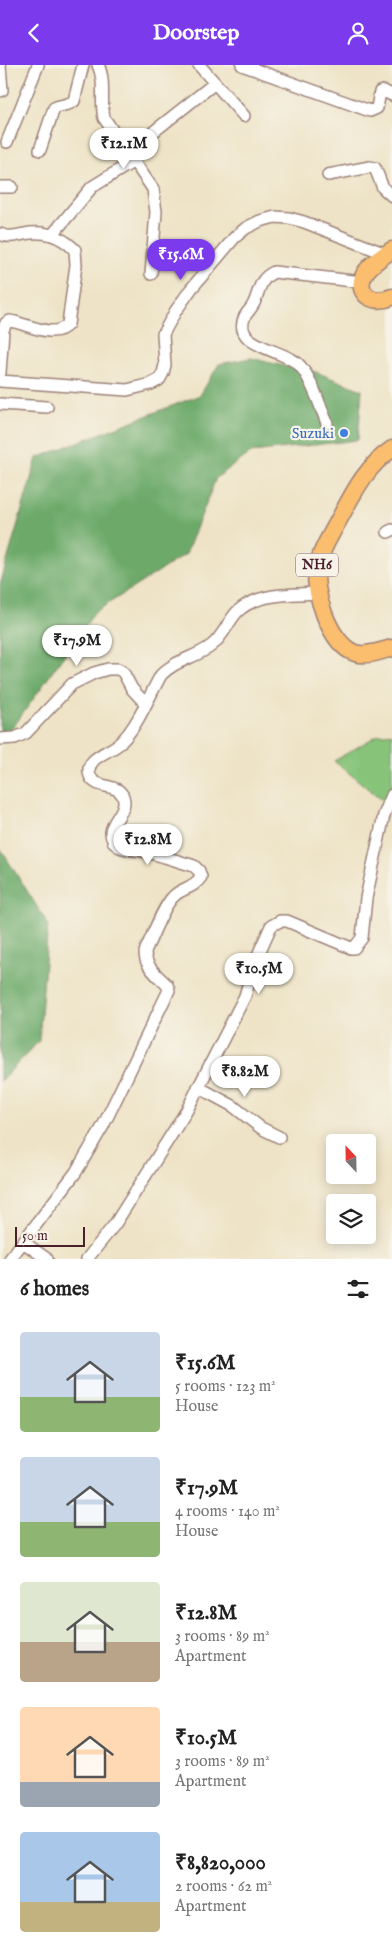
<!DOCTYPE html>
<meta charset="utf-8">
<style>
:root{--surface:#fff;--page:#f2f2f2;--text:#222;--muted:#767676;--accent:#7c3aed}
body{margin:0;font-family:"IM FELL English",serif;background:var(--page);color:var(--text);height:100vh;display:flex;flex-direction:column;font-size:19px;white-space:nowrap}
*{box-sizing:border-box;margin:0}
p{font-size:16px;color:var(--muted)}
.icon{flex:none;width:28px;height:28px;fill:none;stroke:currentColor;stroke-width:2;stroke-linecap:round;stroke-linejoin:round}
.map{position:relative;height:1194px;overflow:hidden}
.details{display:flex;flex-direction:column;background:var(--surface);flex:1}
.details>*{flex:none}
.needle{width:32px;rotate:338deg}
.buttons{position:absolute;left:326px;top:1069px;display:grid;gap:10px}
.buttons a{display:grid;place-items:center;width:50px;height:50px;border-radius:5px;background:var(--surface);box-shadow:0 2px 12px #0003;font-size:25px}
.scale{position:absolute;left:15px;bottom:12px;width:70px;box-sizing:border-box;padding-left:5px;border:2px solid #4a1f2b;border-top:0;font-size:14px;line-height:18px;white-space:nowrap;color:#4a1f2b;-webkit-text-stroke:4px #f7f3e8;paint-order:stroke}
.price{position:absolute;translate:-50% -42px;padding:0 11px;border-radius:18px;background:#fff;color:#222;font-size:16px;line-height:32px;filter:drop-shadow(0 1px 2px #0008)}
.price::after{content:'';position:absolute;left:50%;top:30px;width:15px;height:11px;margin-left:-8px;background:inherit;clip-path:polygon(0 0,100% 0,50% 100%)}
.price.active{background:var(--accent);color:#fff}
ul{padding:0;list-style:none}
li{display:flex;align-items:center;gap:15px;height:125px;padding:0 20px}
li span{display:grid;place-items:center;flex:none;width:140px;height:100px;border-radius:5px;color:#555}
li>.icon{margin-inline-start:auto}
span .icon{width:60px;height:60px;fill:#fffc;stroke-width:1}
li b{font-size:21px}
h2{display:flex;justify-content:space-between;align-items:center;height:60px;padding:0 20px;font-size:21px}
header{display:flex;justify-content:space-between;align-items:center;height:65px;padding:0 20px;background:var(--accent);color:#fff;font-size:22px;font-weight:700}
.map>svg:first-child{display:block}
.green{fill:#87c47a;stroke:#687252}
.forest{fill:#6daa6a;stroke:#5c644a}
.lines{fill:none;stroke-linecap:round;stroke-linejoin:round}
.minor-casing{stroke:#9c8178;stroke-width:14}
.highway-casing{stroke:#9c8178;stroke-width:19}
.minor{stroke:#fff;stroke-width:11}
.highway{stroke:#fbbd6e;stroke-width:16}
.shop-dot{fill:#3f7fe0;stroke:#f7f3e8;stroke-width:2}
.labels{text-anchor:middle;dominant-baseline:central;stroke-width:4.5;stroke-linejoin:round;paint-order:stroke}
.shield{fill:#f7f3e8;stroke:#7e5f64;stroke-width:1}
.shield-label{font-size:14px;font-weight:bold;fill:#4a1f2b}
.shop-label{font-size:15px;fill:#366cbe;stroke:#f7f3e8;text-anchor:end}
</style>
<header><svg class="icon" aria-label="back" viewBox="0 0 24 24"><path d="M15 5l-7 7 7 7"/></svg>Doorstep<svg class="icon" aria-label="person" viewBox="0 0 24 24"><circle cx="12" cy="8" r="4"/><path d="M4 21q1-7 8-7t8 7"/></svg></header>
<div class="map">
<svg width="392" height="1194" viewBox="0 0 392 1194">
<rect width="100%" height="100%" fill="#f7f3e8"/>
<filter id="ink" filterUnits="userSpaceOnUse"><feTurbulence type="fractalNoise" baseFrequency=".02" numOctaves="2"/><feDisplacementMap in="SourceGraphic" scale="10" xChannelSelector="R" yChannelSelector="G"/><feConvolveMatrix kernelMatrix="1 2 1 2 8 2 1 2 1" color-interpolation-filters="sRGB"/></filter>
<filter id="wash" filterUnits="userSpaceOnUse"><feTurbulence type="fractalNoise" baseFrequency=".0096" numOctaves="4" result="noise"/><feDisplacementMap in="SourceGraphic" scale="20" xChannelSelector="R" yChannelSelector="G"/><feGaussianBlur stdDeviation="1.12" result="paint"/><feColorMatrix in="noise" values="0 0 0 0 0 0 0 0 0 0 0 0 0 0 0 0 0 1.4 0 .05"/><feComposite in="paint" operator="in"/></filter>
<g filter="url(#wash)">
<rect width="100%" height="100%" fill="#eee3c6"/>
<path class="green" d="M 392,668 L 392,728 L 385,737 L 334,696 L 378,670 Z"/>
<path class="forest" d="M 251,293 L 292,303 L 313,306 L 362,325 L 358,375 L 252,387 L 216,413 L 186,489 L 95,547 L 14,661 L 0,673 L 0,520 L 37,393 L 200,330 L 219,299 Z
M 0,783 L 48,859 L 39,976 L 0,1017 Z"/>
</g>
<g filter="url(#ink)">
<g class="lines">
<g class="minor-casing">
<path id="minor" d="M 98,0 C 106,16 100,36 104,53 L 153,124 L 156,147 L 151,209
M 199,0 L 244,51
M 242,0 L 370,46 L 377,43 L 380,27 L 383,26 L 392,30
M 0,26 L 2,25 L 0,1
M 7,77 L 38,0
M 40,85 L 54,43 C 61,39 68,41 74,36 L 83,0
M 128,87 L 215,18
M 328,110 L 370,102 L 375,103 L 383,123 L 392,131
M 0,122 L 12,122
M 0,169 C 8,173 15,171 24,169 C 44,165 60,170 75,185 L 76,200 L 68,259 C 56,274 31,261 15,257 L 10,256 L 6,258 L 3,265 L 0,308
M 53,169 L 92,122 L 134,96
M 0,316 L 127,325 L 151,319 L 159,315 L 163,308 L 165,300 L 163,269 L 175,247 L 191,224 L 235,172 L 246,163 L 260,156 L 275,152 L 289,153 L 304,157 L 386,189
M 0,339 L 47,342
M 327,358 C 320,341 312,315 301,302 C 288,284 230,283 245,251 C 248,246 252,243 254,238 C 260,225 259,214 274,207 L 362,217
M 388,467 L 392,465
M 0,674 L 15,673 L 26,668 L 72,619 L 94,608 L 108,604 L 118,604 L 123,607 L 132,624 L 145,638
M 198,1022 L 233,1041 L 261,1063 L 279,1072
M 23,1177 L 47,1194
M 10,1194 L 76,1107 L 103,1061 L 169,925 L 167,920 C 158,911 141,898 146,884 C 152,872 164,840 173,832 C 182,822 192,825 201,812 L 199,806 L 194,801 C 177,796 160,790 142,786 C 135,785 127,785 120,782 C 114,780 111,773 111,767 C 112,756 125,747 124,736 C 122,716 96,726 90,711 C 83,693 111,687 120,678 C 138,661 149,631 161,610 C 175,595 195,593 211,581 C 223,572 227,558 237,547 C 257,527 292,530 318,528
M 87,1194 L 115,1159 L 187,1045 L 245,931 L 254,899 L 271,861 L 280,856 L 287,856 L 351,883 L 354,883 L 362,873 L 366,833 L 384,750 L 392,730"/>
</g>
<g class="highway-casing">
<path id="highway" d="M 392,185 C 383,191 367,201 363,212 C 356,232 376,239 392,232
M 392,384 C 364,403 352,431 336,460 C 329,473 320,487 317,502 C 312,525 330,580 355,588 C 366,592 381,586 392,583"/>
</g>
<use href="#minor" class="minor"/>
<use href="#highway" class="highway"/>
</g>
</g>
<circle class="shop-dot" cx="344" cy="368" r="5"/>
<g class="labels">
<rect class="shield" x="296" y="488.5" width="42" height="23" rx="4"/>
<g class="shield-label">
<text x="317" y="500">NH6</text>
</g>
<g class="shop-label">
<text x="334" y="368">Suzuki</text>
</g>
</g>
</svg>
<div class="buttons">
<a><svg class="needle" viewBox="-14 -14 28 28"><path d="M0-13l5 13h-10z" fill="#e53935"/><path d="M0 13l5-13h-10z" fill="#767676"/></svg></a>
<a><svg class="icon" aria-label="layers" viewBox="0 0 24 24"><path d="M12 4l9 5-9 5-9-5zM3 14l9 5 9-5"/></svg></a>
</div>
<div class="scale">50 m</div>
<b class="price" style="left:124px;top:105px">₹12.1M</b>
<b class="price active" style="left:181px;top:216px">₹15.6M</b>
<b class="price" style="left:77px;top:602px">₹17.9M</b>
<b class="price" style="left:148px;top:801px">₹12.8M</b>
<b class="price" style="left:259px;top:930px">₹10.5M</b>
<b class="price" style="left:245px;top:1033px">₹8.82M</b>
</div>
<section class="details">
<h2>6 homes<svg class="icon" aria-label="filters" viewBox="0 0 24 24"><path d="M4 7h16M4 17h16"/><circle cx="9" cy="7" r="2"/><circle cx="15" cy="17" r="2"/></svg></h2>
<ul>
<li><span style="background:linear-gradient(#c9d6e8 65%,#8fb573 0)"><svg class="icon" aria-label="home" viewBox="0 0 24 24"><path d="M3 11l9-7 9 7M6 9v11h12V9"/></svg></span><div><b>₹15.6M</b><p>5 rooms · 123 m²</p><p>House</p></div></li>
<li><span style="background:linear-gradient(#c9d6e8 65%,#8fb573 0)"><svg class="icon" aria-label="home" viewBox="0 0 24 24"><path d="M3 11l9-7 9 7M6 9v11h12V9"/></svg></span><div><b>₹17.9M</b><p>4 rooms · 140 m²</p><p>House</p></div></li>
<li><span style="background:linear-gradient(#dfe7d0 60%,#b9a48a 0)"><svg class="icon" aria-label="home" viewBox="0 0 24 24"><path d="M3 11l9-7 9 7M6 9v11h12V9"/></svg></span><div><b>₹12.8M</b><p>3 rooms · 89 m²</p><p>Apartment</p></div></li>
<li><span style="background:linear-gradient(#ffd9b3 75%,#9aa5b1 0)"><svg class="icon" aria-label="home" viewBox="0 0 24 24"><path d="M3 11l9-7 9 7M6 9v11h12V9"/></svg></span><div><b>₹10.5M</b><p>3 rooms · 89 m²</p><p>Apartment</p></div></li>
<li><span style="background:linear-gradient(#a9c7e8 70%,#c2b280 0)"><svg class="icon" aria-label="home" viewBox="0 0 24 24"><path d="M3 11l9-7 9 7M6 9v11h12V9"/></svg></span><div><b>₹8,820,000</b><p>2 rooms · 62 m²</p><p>Apartment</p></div></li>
</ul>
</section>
